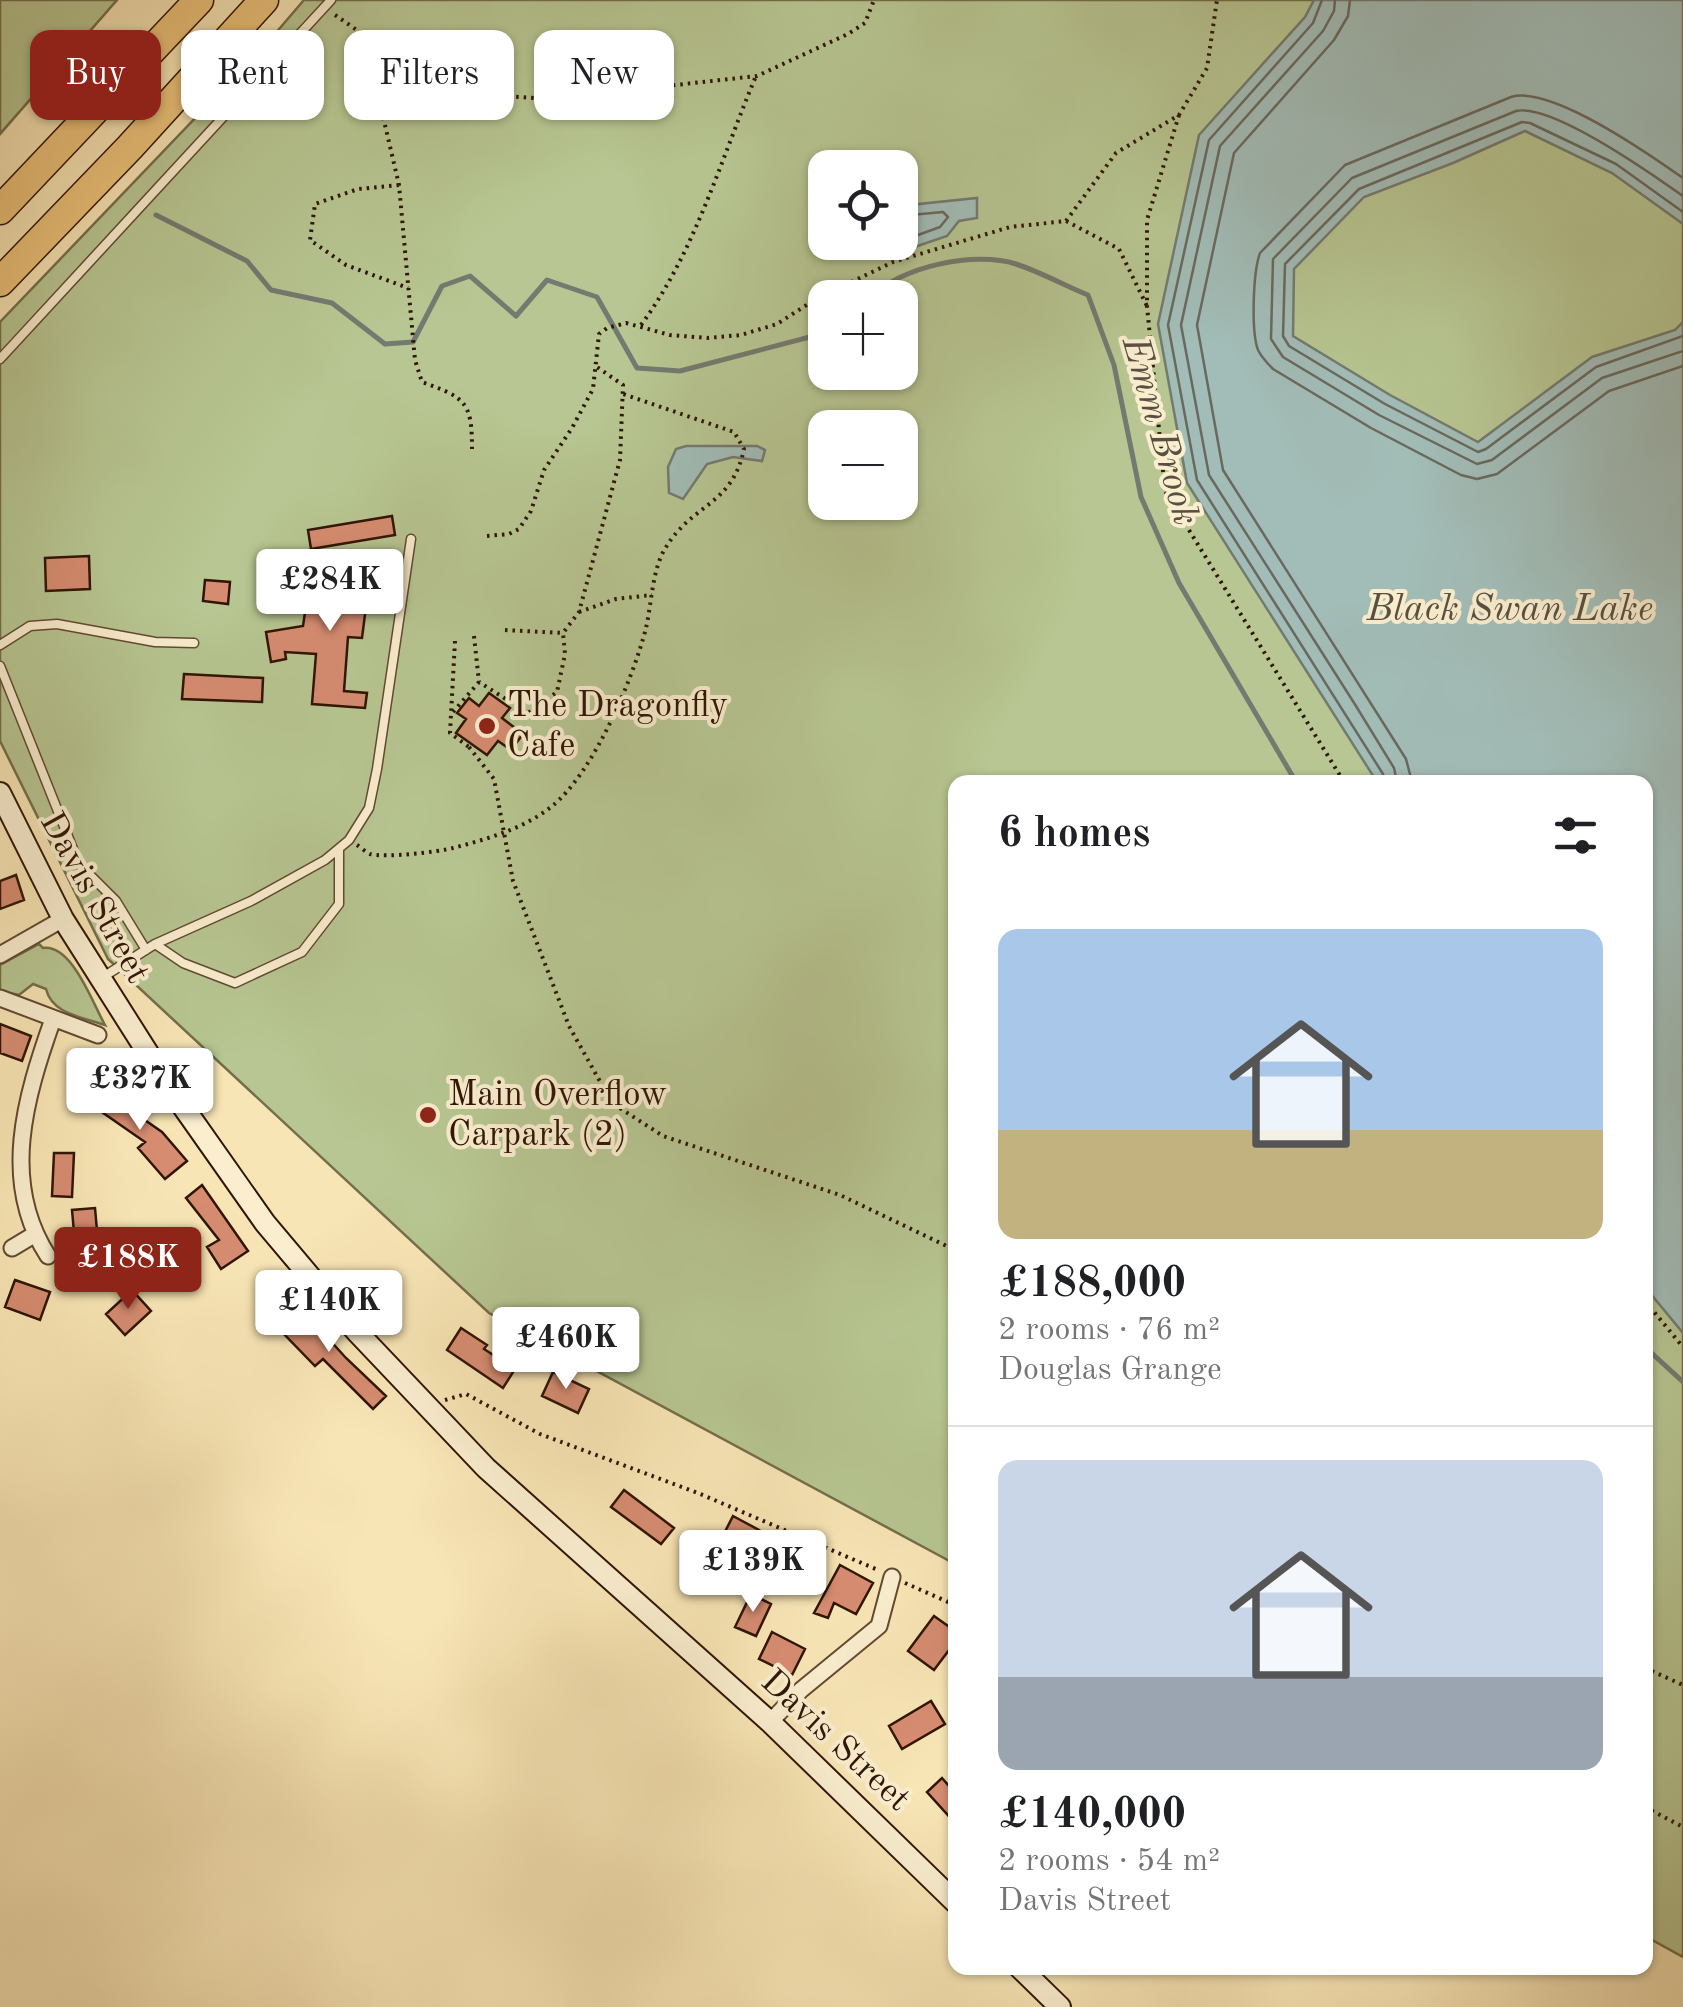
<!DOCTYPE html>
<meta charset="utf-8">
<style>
:root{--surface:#fff;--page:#f6f6f6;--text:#202124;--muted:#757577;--line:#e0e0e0;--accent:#8f2418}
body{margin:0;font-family:"Old Standard TT",serif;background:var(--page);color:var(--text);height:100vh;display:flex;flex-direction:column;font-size:38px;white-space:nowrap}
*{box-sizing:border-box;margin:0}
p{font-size:32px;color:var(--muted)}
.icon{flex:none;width:55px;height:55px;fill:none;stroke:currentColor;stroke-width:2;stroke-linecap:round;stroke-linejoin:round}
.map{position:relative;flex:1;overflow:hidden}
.panel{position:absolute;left:948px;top:775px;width:705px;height:1200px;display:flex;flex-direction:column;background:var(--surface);border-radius:20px;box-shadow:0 2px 8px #0004}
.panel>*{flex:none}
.guide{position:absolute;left:30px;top:30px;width:768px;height:90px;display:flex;gap:20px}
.fabs{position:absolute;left:808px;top:150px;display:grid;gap:20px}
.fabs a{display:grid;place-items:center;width:110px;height:110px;border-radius:20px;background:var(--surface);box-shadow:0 2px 8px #0004;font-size:50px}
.price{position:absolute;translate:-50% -85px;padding:0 22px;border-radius:10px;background:#fff;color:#222;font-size:32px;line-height:65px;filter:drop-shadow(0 2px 5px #0008)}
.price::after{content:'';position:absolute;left:50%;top:60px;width:30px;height:22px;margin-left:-15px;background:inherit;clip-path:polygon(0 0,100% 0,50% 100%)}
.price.on{background:var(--accent);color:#fff}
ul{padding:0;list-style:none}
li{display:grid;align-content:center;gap:20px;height:530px;padding:0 50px}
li+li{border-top:2px solid var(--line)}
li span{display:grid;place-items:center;height:310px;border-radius:20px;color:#555}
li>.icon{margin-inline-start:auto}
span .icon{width:180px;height:180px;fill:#fffc;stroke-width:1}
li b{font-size:42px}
h2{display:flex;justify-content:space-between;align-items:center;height:120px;padding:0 50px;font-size:42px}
.pill{padding:0 35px;border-radius:20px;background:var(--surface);box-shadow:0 2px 8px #0004;font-size:35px;line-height:90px}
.pill.on{background:var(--accent);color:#fff}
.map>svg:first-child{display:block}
.green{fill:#b7c692;stroke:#746e4a;stroke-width:2.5;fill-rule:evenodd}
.water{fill:#a2bdb8;stroke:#747a70;stroke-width:2.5}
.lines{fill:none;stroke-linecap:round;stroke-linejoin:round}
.shore{stroke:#69695e;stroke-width:2.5}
.stream{stroke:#747a70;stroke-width:5}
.building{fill:#d68c71;stroke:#301503;stroke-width:2.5}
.service-casing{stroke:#624930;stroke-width:11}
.minor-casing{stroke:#624930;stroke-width:19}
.secondary-casing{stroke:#301503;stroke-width:24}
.motorway-casing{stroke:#301503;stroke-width:31}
.path{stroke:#301503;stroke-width:4;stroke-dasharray:2.5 5;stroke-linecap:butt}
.service{stroke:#faeecf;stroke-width:8}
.minor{stroke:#faeecf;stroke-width:15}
.secondary{stroke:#faeecf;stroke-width:20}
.motorway{stroke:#ecc27a;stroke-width:28}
.poi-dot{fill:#8f2418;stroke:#faeecf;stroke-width:4}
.labels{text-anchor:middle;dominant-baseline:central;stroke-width:8;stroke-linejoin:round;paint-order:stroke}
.poi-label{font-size:35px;fill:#301503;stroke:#faeecf;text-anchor:start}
.street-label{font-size:35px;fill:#301503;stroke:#faeecf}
.water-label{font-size:38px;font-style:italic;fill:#585042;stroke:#faeecf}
</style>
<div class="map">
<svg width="1683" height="2007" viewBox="0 0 1683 2007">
<rect width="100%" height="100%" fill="#f8e5b5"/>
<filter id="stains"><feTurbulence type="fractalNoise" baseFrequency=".002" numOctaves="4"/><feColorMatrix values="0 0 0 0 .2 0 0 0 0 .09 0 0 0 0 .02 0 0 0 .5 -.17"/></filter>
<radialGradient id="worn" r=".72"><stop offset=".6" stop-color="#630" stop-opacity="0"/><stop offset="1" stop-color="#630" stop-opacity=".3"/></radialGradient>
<path class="green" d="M 0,0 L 117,0 L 0,134 Z
M 304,0 L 1683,0 L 1683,1957 L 1645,1936 L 1645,782 L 955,782 L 955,1564 L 489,1313 L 108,959 L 0,741 L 0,322 L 268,42 ZM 825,168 L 900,168 L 900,242 L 825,242 ZM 825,298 L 900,298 L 900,372 L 825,372 ZM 825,428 L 900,428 L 900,502 L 825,502 Z
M 39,944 L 43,948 C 72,944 92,1002 105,1025 C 82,1017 52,1014 46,989 L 33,984 L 19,995 L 0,991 L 0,965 Z"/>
<path class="water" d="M 1314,0 L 1683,0 L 1683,224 L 1612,173 L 1525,131 L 1453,163 L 1364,197 L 1294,269 L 1293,336 L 1390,395 L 1478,442 L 1592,357 L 1675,330 L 1683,322 L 1683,1333 L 1645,1287 L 1645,782 L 1377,782 L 1187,483 L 1158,324 L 1199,135 L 1305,17 Z
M 977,198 L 977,218 L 959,221 L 947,236 L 897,253 L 895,243 L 900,242 L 900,206 Z
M 686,446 L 757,446 L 765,450 L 762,461 L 733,457 L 707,464 L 683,499 L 669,493 L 668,467 L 676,449 Z"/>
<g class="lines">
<path class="shore" d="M 1322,0 L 1313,23 L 1209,140 L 1168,325 L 1197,480 L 1383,774 L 1384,782
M 1335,0 L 1334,11 L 1323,31 L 1220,146 L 1181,325 L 1209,475 L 1356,706 L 1394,768 L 1397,782
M 1350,0 L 1348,16 L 1334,40 L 1234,153 L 1197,325 L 1223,470 L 1406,759 L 1412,782
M 1683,178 C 1649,154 1551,85 1511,97 L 1345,165 L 1260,253 C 1253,272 1251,331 1258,350 C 1262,358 1267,363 1273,369 L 1371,428 L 1461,475 L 1477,479 L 1497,474 L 1609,391 L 1683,366
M 1683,196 C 1652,174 1552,103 1516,111 L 1352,178 L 1273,259 L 1271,339 L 1283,357 L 1379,415 L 1477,464 L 1492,460 L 1602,378 L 1683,351
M 1683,212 L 1616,164 L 1530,123 L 1522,122 L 1359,189 L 1285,264 L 1283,336 L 1289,346 L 1385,404 L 1478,452 L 1486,449 L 1596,367 L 1683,336
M 900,216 L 943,212 L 948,217 L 940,227 L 907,239 L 900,235"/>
<path class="stream" d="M 156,215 L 247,261 L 271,290 L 332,303 L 385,344 L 413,342 L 442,286 L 470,276 L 516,316 L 547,280 L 597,297 L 637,368 L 680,371 L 825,333
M 872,298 C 899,266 976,251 1016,264 C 1040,272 1064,285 1088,295 L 1114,365 L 1141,497 L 1179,583 L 1296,782
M 1645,1347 L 1683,1382"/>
</g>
<path class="building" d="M 392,516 L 395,535 L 311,549 L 308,530 Z
M 89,556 L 90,589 L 46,591 L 45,558 Z
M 311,573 L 387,582 L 385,602 L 367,599 L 362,638 L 348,637 L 344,691 L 367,693 L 365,708 L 312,704 L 316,654 L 285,652 L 286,659 L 271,662 L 266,632 L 303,626 Z
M 205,580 L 230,582 L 228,604 L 203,601 Z
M 184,674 L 263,678 L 262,702 L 182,699 Z
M 489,693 L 510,708 L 502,718 L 523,734 L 511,750 L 498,741 L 487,755 L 456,733 L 466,719 L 457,713 L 469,698 L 479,706 Z
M 16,875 L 24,900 L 0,909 L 0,881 Z
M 0,1024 L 31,1036 L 22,1061 L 0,1053 Z
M 93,1084 L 162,1132 L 187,1161 L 165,1179 L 138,1148 L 145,1142 L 86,1101 Z
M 54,1153 L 74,1153 L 72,1197 L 52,1196 Z
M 202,1185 L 248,1251 L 221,1269 L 207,1247 L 219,1240 L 186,1198 Z
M 95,1208 L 99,1253 L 76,1255 L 72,1210 Z
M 15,1280 L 50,1292 L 40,1320 L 5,1307 Z
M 132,1290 L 151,1311 L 125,1335 L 106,1314 Z
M 304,1306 L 321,1322 L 317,1326 L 346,1358 L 386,1396 L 373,1409 L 323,1359 L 315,1366 L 281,1331 Z
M 461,1328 L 487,1345 L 484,1349 L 515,1369 L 503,1388 L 447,1350 Z
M 553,1372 L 589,1389 L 578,1413 L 542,1396 Z
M 624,1490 L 674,1528 L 661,1544 L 611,1507 Z
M 733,1516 L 759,1530 L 739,1570 L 712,1557 Z
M 840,1565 L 873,1583 L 856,1614 L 834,1603 L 828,1618 L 814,1613 Z
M 751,1594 L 771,1604 L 756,1636 L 735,1627 Z
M 934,1616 L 955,1631 L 955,1642 L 934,1670 L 908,1651 Z
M 772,1632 L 805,1649 L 792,1675 L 759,1659 Z
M 931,1701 L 945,1724 L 902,1749 L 889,1726 Z
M 942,1778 L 955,1793 L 955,1823 L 927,1792 Z"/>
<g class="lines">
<g class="service-casing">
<path id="service" d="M 0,359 L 331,0
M 0,645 L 30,626 L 57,624 L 155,642 L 194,643
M 0,666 L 79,864 L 116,901 L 146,950
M 155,944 L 183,963 L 235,983 L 302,952 L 339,904 L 339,850
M 103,977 L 155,944 L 251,901 L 325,860 L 349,840 L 369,808 L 377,769 L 411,539"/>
</g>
<g class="minor-casing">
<path id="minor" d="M 0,955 L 63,919
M 0,998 L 98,1035
M 12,1248 L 32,1236
M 48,1256 C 0,1182 25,1098 53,1019
M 770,1722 L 801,1690 L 879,1626 L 892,1577"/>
</g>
<g class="secondary-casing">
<path id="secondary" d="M 0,793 L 63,919 L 172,1091 L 265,1223 L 356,1331 L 486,1468 L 770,1722 L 955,1902
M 1020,1968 L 1060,2007"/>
</g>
<g class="motorway-casing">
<path id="motorway" d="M 0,210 L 199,0
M 0,282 L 130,147 L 264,0"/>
</g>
<path class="path" d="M 335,15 L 364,35 L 399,185 L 415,360 L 422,382 C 466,398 472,402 472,449
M 374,87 L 548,99 L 757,76 L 848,34 L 865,23 L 874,0
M 1179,115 L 1147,220 L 1147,306 L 1165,491 L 1344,782
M 399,185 L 358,189 L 315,204 L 310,240 L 346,265 L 408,288
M 1066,221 L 1116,153 L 1179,115 L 1207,68 L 1217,0
M 641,325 C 695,252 721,159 756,76
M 487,536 L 509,534 L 519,529 L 531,511 L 544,470 L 572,428 L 593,389 L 599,334 L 607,328 L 626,323 L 670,335 L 707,338 L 741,335 L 777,324 L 816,299 L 893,262 L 1010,227 L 1066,221 L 1119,249 L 1147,306
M 579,612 L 616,599 L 652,595
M 505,630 L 563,633
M 474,636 L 479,682 L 528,713 L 557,692 L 565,654 L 563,633 L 579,612 L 620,460 L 623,385 L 597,367
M 455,641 L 450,733 L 469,747 L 471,744
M 453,712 L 479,682
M 469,747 L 494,779 L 513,881 L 569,1026 L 612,1103 L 663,1136 L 840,1195 L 955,1250
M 357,845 C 360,847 367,853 370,854 C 386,858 437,852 453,848 C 487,839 523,829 551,807 C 593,774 633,679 646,628 C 652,602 652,569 666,547 C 693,503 732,506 744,449 L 734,432 L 623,394
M 1645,1301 L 1683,1347
M 445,1400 L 466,1394 L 540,1434 L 698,1493 L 878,1570
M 905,1583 L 955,1605
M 1645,1668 L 1683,1685
M 1645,1807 L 1683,1827"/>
<use href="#service" class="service"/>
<use href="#minor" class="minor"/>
<use href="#secondary" class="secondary"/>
<use href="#motorway" class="motorway"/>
</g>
<g class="poi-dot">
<circle cx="487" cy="726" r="10"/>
<circle cx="428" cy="1115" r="10"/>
</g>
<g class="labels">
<g class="poi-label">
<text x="507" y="706">The Dragonfly<tspan x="507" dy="40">Cafe</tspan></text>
<text x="448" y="1095">Main Overflow<tspan x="448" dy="40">Carpark (2)</tspan></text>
</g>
<g class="street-label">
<text transform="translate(94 898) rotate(61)">Davis Street</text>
<text transform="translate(835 1741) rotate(43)">Davis Street</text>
</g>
<g class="water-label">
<text transform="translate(1159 431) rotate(74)">Emm Brook</text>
<text x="1510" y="610">Black Swan Lake</text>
</g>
</g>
<rect width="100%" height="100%" filter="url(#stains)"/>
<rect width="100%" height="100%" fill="url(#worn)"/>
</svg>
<div class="fabs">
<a><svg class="icon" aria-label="locate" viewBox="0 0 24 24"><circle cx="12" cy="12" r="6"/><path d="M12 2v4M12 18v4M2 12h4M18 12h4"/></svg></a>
<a>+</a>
<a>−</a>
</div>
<b class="price" style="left:330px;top:634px">£284K</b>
<b class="price" style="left:140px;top:1133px">£327K</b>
<b class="price on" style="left:128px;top:1312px">£188K</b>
<b class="price" style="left:329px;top:1355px">£140K</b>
<b class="price" style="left:566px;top:1392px">£460K</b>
<b class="price" style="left:753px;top:1615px">£139K</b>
<div class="guide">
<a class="pill on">Buy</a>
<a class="pill">Rent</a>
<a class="pill">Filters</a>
<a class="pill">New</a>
</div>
<section class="panel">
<h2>6 homes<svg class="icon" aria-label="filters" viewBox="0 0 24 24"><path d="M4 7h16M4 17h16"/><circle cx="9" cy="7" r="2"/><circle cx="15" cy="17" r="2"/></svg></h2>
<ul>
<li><span style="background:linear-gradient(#a9c7e8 65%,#c2b280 0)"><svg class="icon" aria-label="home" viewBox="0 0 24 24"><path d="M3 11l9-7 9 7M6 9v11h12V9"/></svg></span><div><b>£188,000</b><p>2 rooms · 76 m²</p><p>Douglas Grange</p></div></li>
<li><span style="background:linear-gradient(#c9d6e8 70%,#9aa5b1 0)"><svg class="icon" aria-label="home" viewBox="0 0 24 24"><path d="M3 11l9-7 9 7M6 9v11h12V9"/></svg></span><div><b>£140,000</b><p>2 rooms · 54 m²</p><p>Davis Street</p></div></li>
</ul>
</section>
</div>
